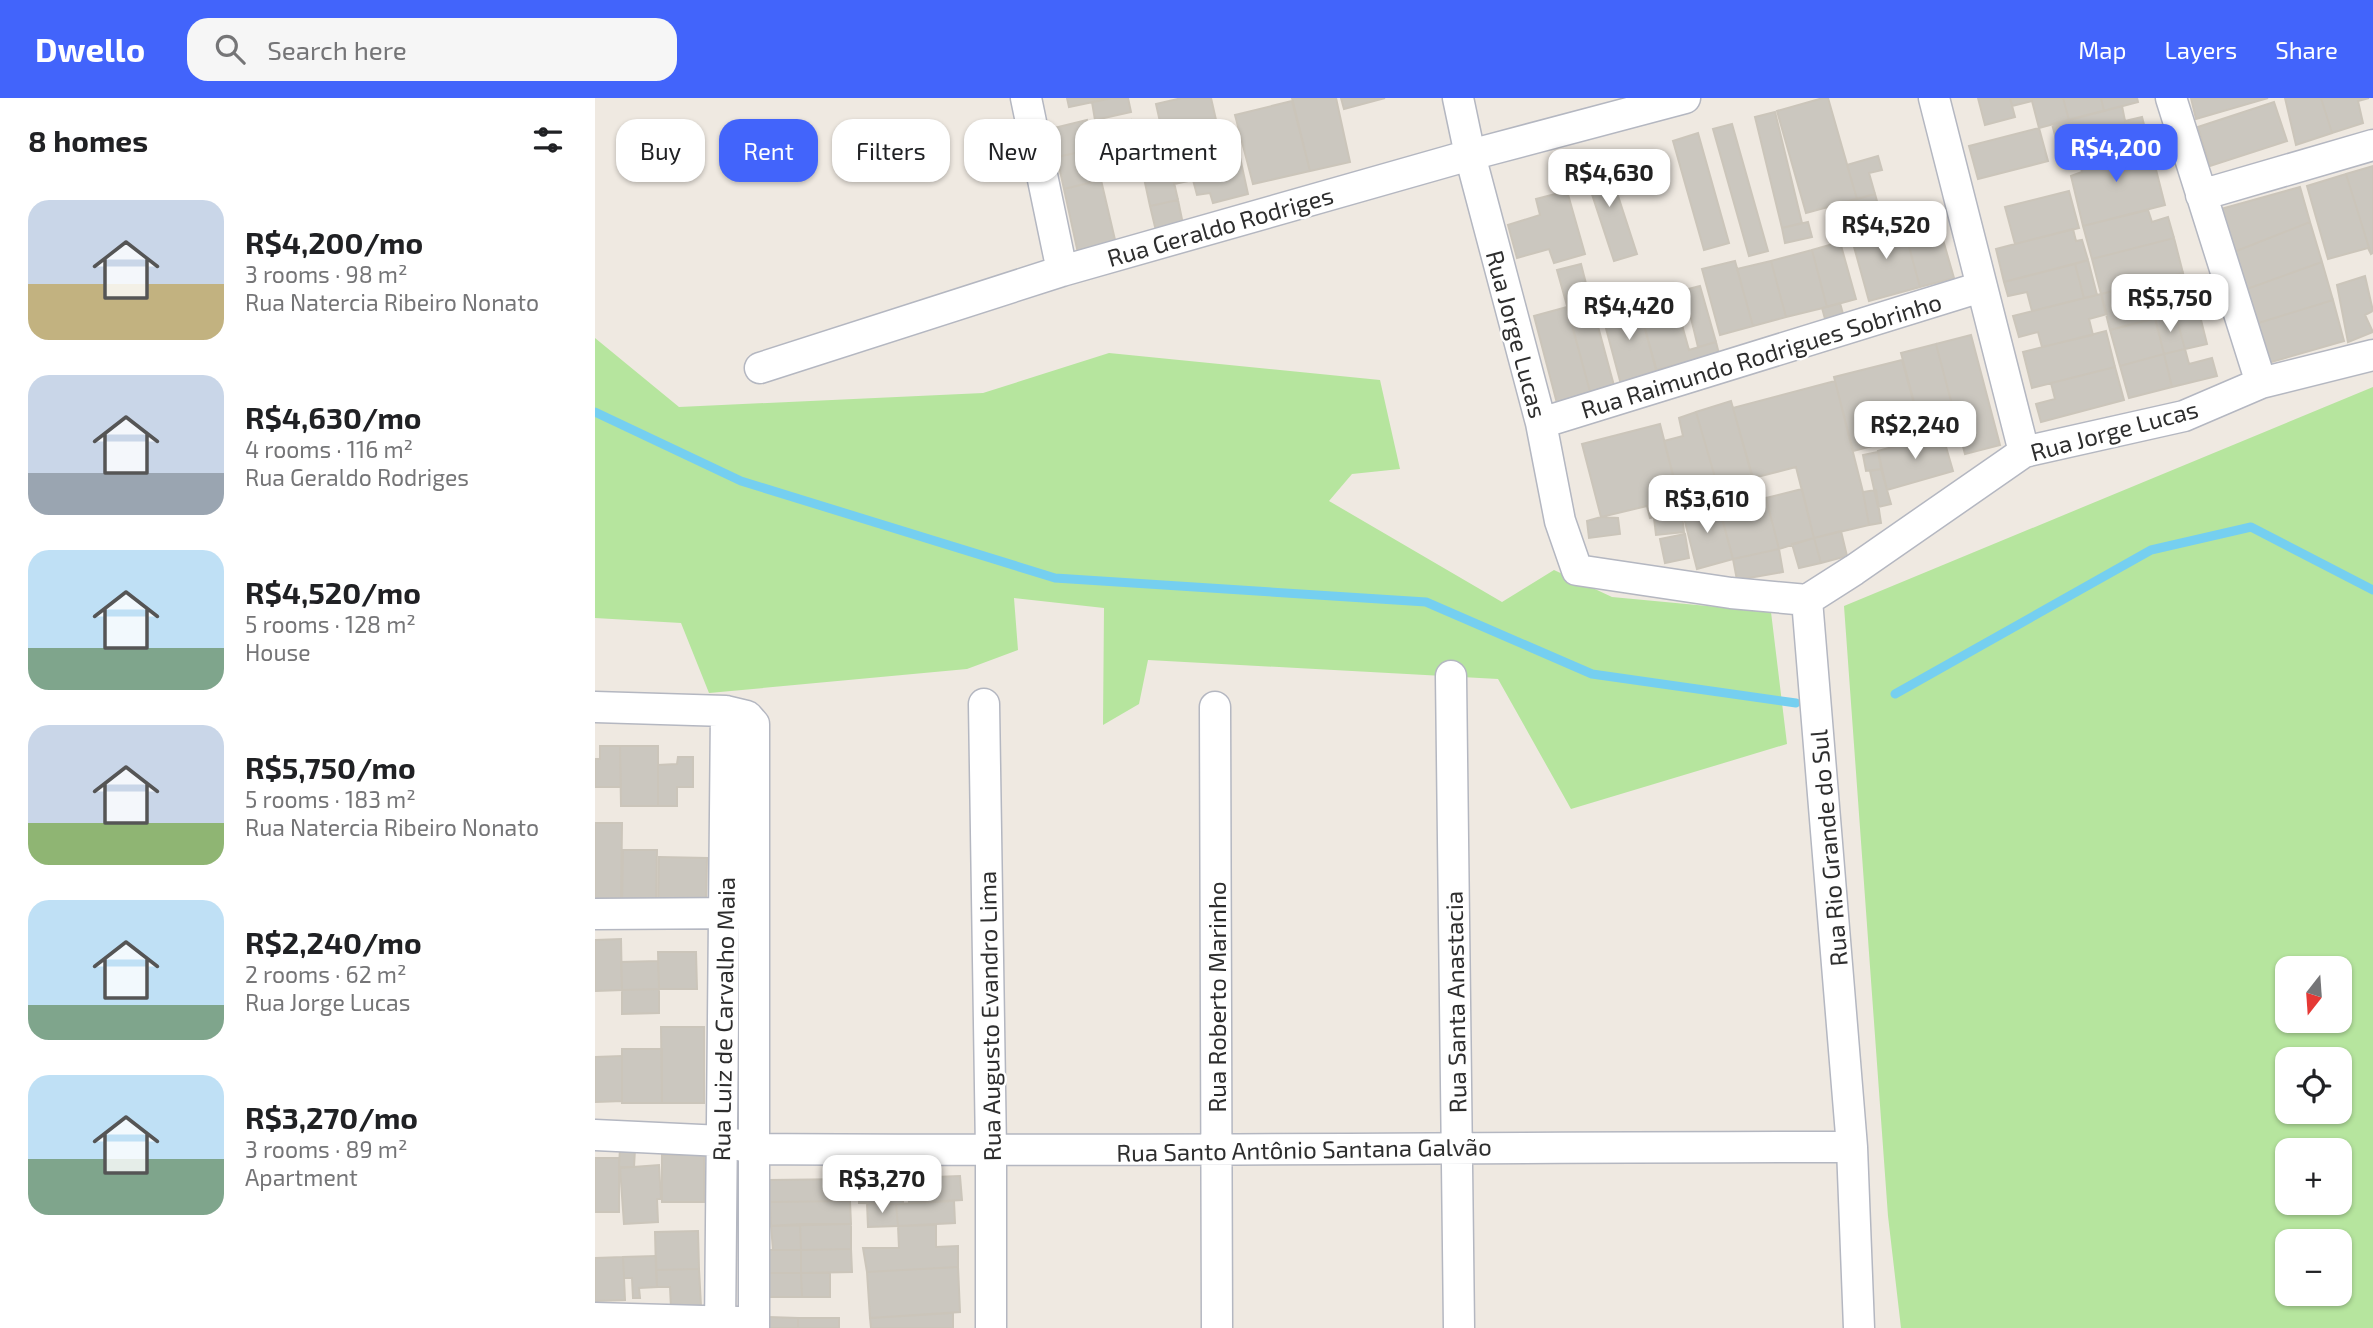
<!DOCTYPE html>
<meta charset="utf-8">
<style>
:root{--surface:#fff;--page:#f6f6f6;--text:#202124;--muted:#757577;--accent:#4264fb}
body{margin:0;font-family:"Exo 2",sans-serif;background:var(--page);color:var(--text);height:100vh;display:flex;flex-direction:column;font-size:26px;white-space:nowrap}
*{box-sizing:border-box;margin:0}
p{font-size:23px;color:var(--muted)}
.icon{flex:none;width:38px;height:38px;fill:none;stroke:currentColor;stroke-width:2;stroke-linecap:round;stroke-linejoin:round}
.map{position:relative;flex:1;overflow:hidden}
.details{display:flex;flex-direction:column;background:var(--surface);width:595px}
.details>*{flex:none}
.hud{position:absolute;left:21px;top:21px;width:665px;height:63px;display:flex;gap:14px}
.needle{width:46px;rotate:197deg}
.fabs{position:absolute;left:1680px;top:858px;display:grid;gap:14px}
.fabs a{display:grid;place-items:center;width:77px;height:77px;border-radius:14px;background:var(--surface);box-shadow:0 2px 5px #0004;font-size:35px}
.price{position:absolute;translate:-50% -60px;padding:0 16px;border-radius:14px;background:#fff;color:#222;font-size:23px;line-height:46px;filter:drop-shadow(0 2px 4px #0008)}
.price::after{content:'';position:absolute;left:50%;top:42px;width:21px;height:16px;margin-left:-10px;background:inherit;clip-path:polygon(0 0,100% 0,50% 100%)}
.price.current{background:var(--accent);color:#fff}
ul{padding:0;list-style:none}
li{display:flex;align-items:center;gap:21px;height:175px;padding:0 28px}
li span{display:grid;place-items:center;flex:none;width:196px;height:140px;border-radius:21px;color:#555}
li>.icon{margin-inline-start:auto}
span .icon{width:84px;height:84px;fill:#fffc;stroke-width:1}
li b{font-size:30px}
h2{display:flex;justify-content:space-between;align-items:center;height:84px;padding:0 28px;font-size:30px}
.tag{padding:0 24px;border-radius:21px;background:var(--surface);box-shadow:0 2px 5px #0004;font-size:24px;line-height:63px}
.tag.current{background:var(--accent);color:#fff}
header{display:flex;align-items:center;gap:42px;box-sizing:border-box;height:98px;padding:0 35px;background:var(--accent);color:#fff}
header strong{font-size:33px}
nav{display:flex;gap:38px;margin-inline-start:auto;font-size:24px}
.search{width:490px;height:63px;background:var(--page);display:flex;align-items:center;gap:18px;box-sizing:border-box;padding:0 24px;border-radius:21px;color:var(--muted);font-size:26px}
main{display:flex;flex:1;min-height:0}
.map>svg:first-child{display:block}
.green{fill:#b6e59e;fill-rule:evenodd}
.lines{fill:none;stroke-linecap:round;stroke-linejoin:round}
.stream{stroke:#75cff0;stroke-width:9}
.building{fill:#cbc7bf;stroke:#cbc5ba;stroke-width:2}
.minor-casing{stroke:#b4b7c1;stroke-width:33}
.minor{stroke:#fff;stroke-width:30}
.labels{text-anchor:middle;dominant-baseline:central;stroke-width:5;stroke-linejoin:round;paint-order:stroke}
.street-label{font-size:24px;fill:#2e2e2e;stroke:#fff}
</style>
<header>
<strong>Dwello</strong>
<div class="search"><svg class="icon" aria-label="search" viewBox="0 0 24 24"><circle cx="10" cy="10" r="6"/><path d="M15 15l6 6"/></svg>Search here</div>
<nav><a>Map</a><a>Layers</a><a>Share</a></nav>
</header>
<main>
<section class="details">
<h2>8 homes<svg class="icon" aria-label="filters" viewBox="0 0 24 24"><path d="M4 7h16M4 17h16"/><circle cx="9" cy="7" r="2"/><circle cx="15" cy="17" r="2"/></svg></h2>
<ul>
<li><span style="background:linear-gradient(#c9d6e8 60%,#c2b280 0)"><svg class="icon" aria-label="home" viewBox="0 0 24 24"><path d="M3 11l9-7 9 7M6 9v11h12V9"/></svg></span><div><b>R$4,200/mo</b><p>3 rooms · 98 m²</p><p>Rua Natercia Ribeiro Nonato</p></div></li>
<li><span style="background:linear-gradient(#c9d6e8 70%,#9aa5b1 0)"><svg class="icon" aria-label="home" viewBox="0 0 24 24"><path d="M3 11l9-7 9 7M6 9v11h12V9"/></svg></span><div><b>R$4,630/mo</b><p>4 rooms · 116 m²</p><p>Rua Geraldo Rodriges</p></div></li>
<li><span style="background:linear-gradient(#bfe0f5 70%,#7fa58c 0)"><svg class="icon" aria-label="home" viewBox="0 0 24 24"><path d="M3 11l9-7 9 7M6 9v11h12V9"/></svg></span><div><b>R$4,520/mo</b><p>5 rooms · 128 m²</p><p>House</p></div></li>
<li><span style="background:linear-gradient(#c9d6e8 70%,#8fb573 0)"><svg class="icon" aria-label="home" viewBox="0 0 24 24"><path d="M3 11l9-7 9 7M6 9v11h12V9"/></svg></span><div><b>R$5,750/mo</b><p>5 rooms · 183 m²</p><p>Rua Natercia Ribeiro Nonato</p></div></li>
<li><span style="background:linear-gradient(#bfe0f5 75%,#7fa58c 0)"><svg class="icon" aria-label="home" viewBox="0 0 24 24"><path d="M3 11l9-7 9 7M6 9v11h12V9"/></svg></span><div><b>R$2,240/mo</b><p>2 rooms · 62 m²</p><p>Rua Jorge Lucas</p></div></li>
<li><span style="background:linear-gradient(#bfe0f5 60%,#7fa58c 0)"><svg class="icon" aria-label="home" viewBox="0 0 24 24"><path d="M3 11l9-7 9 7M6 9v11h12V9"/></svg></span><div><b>R$3,270/mo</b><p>3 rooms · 89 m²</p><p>Apartment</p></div></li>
</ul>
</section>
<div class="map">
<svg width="1778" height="1230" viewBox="0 0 1778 1230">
<rect width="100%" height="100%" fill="#efe9e1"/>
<path class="green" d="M 0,240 L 84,309 L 388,295 L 514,255 L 785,282 L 805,371 L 757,376 L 734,403 L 907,504 L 959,472 L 1017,499 L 1176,514 L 1192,646 L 976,711 L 903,581 L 553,562 L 544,606 L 508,627 L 509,510 L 419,500 L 423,552 L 372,571 L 114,595 L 86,525 L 0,520 Z
M 1778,289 L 1778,1230 L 1306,1230 L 1293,1118 L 1249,508 ZM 1692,870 L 1745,870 L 1745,922 L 1692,922 ZM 1692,961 L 1745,961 L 1745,1013 L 1692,1013 ZM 1692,1052 L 1745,1052 L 1745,1104 L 1692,1104 ZM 1692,1143 L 1745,1143 L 1745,1195 L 1692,1195 Z"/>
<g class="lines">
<path class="stream" d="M 0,314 L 146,383 L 460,480 L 831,504 L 997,576 L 1201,605
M 1300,596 L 1556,452 L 1656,429 L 1778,492"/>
</g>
<path class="building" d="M 472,0 L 517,0 L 474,9 Z
M 517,0 L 533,0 L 536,14 L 500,22 L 497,4 Z
M 587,0 L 616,0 L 624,35 L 639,32 L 653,96 L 618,105 L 615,95 L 602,97 L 598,82 L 579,86 L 561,6 Z
M 697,0 L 741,0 L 755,64 L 715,73 Z
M 746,0 L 790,0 L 749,11 Z
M 1228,0 L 1233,0 L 1262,101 L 1211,115 L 1182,13 Z
M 1383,0 L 1415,0 L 1420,19 L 1390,27 Z
M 1415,0 L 1468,0 L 1474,22 L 1444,30 L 1437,3 L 1417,8 Z
M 1468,0 L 1506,0 L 1509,13 L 1474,22 Z
M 1506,0 L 1542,0 L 1543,4 L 1509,13 Z
M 1596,0 L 1673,0 L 1601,21 Z
M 1690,0 L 1726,0 L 1737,35 L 1701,47 Z
M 1726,0 L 1774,0 L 1763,3 L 1768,25 L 1737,35 Z
M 697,3 L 715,73 L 658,86 L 640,17 Z
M 1679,4 L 1692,43 L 1615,68 L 1603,29 Z
M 1527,8 L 1530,23 L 1547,19 L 1552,38 L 1466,60 L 1457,26 Z
M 1180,14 L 1207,125 L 1187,130 L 1160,19 Z
M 492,22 L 499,51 L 462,59 L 455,31 Z
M 536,22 L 547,72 L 506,82 L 495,31 Z
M 565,23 L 583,102 L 555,108 L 538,29 Z
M 1137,26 L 1173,153 L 1154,158 L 1118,31 Z
M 1444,30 L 1453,63 L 1383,81 L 1374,48 Z
M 1103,35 L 1134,145 L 1109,152 L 1078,43 Z
M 1535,42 L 1540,61 L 1557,56 L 1570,107 L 1488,128 L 1476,78 L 1487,74 L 1483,56 Z
M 499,51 L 506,82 L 469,91 L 462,59 Z
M 1010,58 L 1042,156 L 1019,163 L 987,66 Z
M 1283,58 L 1287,72 L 1274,75 L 1280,96 L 1262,101 L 1252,67 Z
M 1778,68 L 1778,155 L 1776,156 L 1751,76 Z
M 1751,76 L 1776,156 L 1773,150 L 1733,161 L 1712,88 Z
M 506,82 L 521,146 L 483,155 L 469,91 Z
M 1705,89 L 1715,124 L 1639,154 L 1626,111 Z
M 972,93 L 990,156 L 959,165 L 954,151 L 922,160 L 913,127 L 945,117 L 941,101 Z
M 1474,93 L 1484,130 L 1420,146 L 1410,109 Z
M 1280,96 L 1287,121 L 1253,130 L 1246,105 Z
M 583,102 L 589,131 L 562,137 L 555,108 Z
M 1553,112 L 1557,124 L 1573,119 L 1579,140 L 1497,161 L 1488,128 Z
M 1340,114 L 1359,180 L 1325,189 L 1307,123 Z
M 1307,123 L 1325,189 L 1274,203 L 1256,138 Z
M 1213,124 L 1217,139 L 1190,145 L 1187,130 Z
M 1715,124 L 1727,164 L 1649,192 L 1639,154 Z
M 1478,131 L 1481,143 L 1487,142 L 1493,162 L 1409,184 L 1401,151 Z
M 1579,140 L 1588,175 L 1506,196 L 1497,161 Z
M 1245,144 L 1261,201 L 1232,209 L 1217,152 Z
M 1217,152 L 1232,209 L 1191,219 L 1176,163 Z
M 1493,162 L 1502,197 L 1489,200 L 1480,166 Z
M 1140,163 L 1158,228 L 1125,237 L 1107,171 Z
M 1176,163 L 1191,219 L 1158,228 L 1142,171 Z
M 1727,164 L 1738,202 L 1657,227 L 1649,192 Z
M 986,166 L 999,217 L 976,222 L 962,172 Z
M 1480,166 L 1489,200 L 1437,213 L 1432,194 L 1413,198 L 1409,184 Z
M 1588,175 L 1597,211 L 1515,232 L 1506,196 Z
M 1770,178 L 1778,213 L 1770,217 L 1778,234 L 1753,244 L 1742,187 Z
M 1105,188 L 1121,244 L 1103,249 L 1095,216 L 1085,219 L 1078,195 Z
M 1078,195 L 1094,252 L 1121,244 L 1127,268 L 1084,279 L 1080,267 L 1061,272 L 1043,205 Z
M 1506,196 L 1512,216 L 1494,221 L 1498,237 L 1447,249 L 1443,234 L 1424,239 L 1418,218 Z
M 1041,198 L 1064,281 L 1027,290 L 1005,208 Z
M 1738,202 L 1749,243 L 1666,267 L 1657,227 Z
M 1245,205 L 1250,223 L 1232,228 L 1227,210 Z
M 972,209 L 997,301 L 963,309 L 939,218 Z
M 1603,210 L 1612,246 L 1590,251 L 1580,215 Z
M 1580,215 L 1590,251 L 1569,256 L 1560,220 Z
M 1560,220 L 1569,256 L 1525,268 L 1515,232 Z
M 1001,221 L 1021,295 L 997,301 L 977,227 Z
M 1511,233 L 1520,269 L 1437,290 L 1428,254 Z
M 1376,237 L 1405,347 L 1370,356 L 1341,246 Z
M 1341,246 L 1362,326 L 1327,335 L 1306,255 Z
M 1590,251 L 1594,266 L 1617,260 L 1622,278 L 1577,289 L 1569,256 Z
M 1569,256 L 1577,289 L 1534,300 L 1525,268 Z
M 1307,262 L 1327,335 L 1258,353 L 1239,279 Z
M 1520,269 L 1529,302 L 1446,324 L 1441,306 L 1460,301 L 1456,285 Z
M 1240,283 L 1268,394 L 1274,427 L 1219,440 L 1201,369 L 1158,380 L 1138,310 Z
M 1136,303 L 1160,389 L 1126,400 L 1101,314 Z
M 1101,314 L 1126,400 L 1087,412 L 1069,343 L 1088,338 L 1084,320 Z
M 1065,326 L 1087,412 L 1055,420 L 1052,408 L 1006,419 L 987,346 Z
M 1347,335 L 1358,373 L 1292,392 L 1283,353 Z
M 1283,354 L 1286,371 L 1271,373 L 1268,357 Z
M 1286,371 L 1296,406 L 1283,409 L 1275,373 Z
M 1207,391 L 1219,440 L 1184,451 L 1171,400 Z
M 1281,392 L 1286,425 L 1274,427 L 1268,394 Z
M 1171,400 L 1184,451 L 1138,461 L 1125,412 Z
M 1122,403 L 1138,461 L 1102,471 L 1087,412 Z
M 1087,417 L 1089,434 L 1061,437 L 1059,420 Z
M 1006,419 L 1023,420 L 1025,436 L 994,440 L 992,423 Z
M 1246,433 L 1252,458 L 1226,465 L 1219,440 Z
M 1090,436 L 1094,460 L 1070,465 L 1065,441 Z
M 1219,440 L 1226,465 L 1204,470 L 1197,446 Z
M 1184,451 L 1188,474 L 1142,482 L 1138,461 Z
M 5,648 L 25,648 L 26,689 L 0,689 L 0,661 L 5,661 Z
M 25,648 L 63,648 L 63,708 L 26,708 Z
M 83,659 L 98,659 L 98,689 L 82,689 L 82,708 L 63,708 L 63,667 L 82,666 Z
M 0,725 L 27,725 L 26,806 L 0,806 Z
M 28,752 L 62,752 L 61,807 L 27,806 Z
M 64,759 L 112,760 L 111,811 L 63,810 Z
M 26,841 L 27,892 L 0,893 L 0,842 Z
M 63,854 L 101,854 L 102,891 L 64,891 Z
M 63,863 L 64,891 L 27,892 L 26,864 Z
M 64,891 L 64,915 L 27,916 L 27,892 Z
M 66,929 L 109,929 L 109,1005 L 67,1005 Z
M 27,951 L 67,951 L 67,1005 L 27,1005 Z
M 27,958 L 27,1003 L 0,1004 L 0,959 Z
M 25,1050 L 40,1051 L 39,1069 L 24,1069 Z
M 67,1057 L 109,1057 L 109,1104 L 67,1104 Z
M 0,1060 L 24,1060 L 24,1114 L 0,1114 Z
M 64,1067 L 66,1101 L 62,1101 L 63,1124 L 29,1126 L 25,1070 Z
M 365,1078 L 367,1102 L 314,1105 L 313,1080 Z
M 265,1080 L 308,1080 L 308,1106 L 264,1105 Z
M 255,1081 L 255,1103 L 175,1104 L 175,1082 Z
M 255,1103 L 256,1126 L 176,1128 L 175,1104 Z
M 359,1103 L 360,1125 L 303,1128 L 301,1106 Z
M 272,1105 L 301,1106 L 303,1128 L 273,1129 Z
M 205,1126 L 256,1126 L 256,1151 L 206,1152 Z
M 205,1126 L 206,1152 L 178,1152 L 176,1128 Z
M 341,1127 L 341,1149 L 363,1148 L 363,1169 L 272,1174 L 268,1150 L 304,1150 L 303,1128 Z
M 103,1133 L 104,1171 L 61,1172 L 60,1134 Z
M 256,1151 L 257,1174 L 206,1175 L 206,1152 Z
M 167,1152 L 206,1152 L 206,1175 L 168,1175 Z
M 61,1158 L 62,1189 L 44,1190 L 45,1200 L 38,1200 L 37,1180 L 29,1180 L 28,1159 Z
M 28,1159 L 30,1202 L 0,1203 L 0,1160 Z
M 363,1169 L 365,1214 L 275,1220 L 272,1174 Z
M 104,1171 L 106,1208 L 76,1210 L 75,1189 L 62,1189 L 61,1172 Z
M 168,1175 L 206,1175 L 207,1199 L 169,1199 Z
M 206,1175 L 235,1175 L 235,1199 L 207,1199 Z
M 358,1215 L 358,1230 L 276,1230 L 275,1220 Z
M 173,1219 L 203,1220 L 203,1230 L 173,1230 Z
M 203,1220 L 244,1220 L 244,1230 L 203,1230 Z"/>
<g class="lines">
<g class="minor-casing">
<path id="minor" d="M 431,0 L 467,173
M 863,0 L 875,57 L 946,325 L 965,423 L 982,472 L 1136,495 L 1212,502
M 1339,0 L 1429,354
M 1576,0 L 1666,285
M 1606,97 L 1778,47
M 165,270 L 467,173 L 875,57 L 1090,0
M 946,325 L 1386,189
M 1212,502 L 1257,1049 L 1264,1230
M 1212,502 L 1259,472 L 1429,354 L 1589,318 L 1666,285 L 1778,257
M 856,578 L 864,1230
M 389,606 L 396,1053 L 396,1230
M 0,609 L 131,613 L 152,618 L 159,626 L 159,1230
M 620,609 L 622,1230
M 0,816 L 150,815
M 0,1037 L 127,1043 L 160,1051 C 526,1054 892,1049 1257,1049
M 0,1220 L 143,1224
M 125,1230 L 131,613"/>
</g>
<use href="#minor" class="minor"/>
</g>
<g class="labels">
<g class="street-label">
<text transform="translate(625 128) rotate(-16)">Rua Geraldo Rodriges</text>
<text transform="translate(922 236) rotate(75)">Rua Jorge Lucas</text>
<text transform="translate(1166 257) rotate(-17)">Rua Raimundo Rodrigues Sobrinho</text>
<text transform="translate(1519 332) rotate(-15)">Rua Jorge Lucas</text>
<text transform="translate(1233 750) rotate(-95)">Rua Rio Grande do Sul</text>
<text transform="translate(621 899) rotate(-90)">Rua Roberto Marinho</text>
<text transform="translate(860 904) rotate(-91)">Rua Santa Anastacia</text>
<text transform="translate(394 918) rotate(-91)">Rua Augusto Evandro Lima</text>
<text transform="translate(128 921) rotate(-89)">Rua Luiz de Carvalho Maia</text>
<text transform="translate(709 1051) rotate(-1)">Rua Santo Antônio Santana Galvão</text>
</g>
</g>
</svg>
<div class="fabs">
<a><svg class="needle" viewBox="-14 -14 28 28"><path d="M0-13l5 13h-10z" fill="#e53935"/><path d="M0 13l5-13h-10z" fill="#757577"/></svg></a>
<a><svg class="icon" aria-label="locate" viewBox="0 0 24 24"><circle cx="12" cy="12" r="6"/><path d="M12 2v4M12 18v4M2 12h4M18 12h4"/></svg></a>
<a>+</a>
<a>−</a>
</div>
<b class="price current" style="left:1521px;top:86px">R$4,200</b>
<b class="price" style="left:1014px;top:111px">R$4,630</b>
<b class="price" style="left:1291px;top:163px">R$4,520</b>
<b class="price" style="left:1575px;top:236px">R$5,750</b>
<b class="price" style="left:1034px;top:244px">R$4,420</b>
<b class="price" style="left:1320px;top:363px">R$2,240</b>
<b class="price" style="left:1112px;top:437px">R$3,610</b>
<b class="price" style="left:287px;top:1117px">R$3,270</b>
<div class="hud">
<a class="tag">Buy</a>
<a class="tag current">Rent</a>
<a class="tag">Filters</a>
<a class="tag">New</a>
<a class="tag">Apartment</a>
</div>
</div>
</main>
